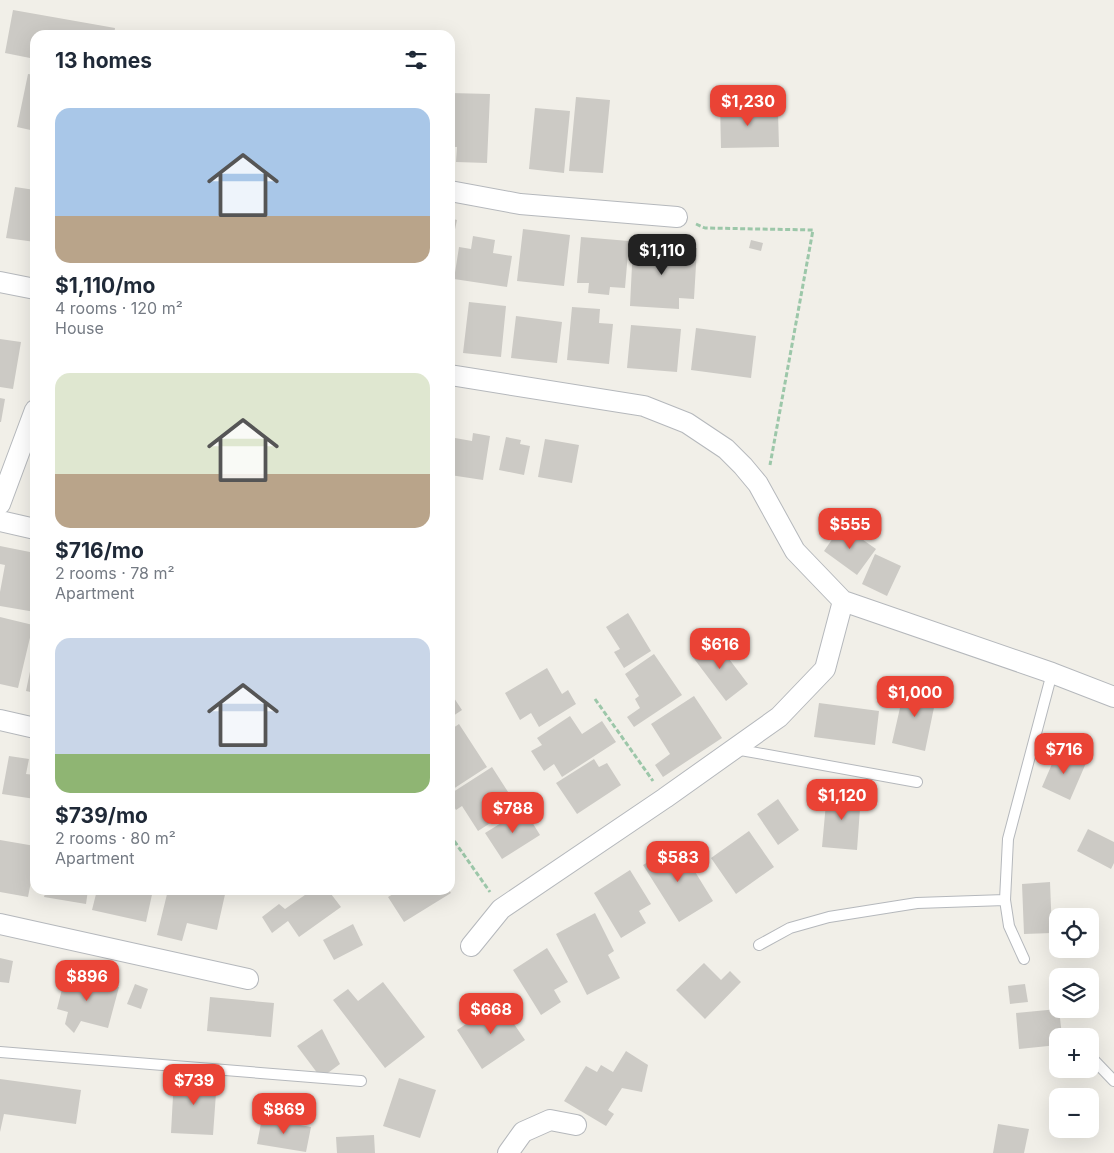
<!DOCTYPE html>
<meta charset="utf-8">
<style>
:root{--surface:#fff;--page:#f2f2f3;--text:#1f2937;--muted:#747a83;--accent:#ea4335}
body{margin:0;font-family:Inter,sans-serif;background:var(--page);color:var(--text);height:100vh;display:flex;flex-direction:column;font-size:19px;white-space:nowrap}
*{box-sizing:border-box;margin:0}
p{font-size:16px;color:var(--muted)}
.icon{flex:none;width:28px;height:28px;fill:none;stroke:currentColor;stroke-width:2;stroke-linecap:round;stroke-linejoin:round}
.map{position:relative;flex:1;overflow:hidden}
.drawer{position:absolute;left:30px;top:30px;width:425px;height:865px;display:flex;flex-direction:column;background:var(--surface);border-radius:15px;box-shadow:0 5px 20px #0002}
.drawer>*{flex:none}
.controls{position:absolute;left:1049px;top:908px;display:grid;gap:10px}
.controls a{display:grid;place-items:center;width:50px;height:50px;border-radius:10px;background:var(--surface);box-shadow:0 5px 20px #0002;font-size:25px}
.price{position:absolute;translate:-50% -42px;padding:0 11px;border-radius:10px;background:var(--accent);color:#fff;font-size:16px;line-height:32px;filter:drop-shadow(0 1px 2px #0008)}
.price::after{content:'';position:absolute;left:50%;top:30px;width:15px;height:11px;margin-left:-8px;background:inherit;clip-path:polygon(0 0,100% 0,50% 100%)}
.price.on{background:#222;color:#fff}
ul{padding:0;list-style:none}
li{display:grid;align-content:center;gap:10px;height:265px;padding:0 25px}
li span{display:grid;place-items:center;height:155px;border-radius:15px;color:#555}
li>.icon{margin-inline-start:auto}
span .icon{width:90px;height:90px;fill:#fffc;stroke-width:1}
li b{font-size:21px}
h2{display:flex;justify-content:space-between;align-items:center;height:60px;padding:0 25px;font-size:21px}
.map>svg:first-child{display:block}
.building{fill:#cccac5}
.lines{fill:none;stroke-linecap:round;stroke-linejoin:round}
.service-casing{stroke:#b5b8bc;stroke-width:12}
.minor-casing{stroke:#b5b8bc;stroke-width:22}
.path{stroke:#9cc7a9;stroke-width:3;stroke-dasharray:5 2.5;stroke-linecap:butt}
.service{stroke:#fff;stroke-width:10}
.minor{stroke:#fff;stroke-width:20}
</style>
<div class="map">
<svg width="1114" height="1153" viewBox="0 0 1114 1153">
<rect width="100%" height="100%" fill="#f1efe8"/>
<path class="building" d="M 13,10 L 115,28 L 114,35 L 35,35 L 35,59 L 5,53 Z
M 28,74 L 35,75 L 35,131 L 17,127 Z
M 450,93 L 490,94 L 487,163 L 456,162 L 457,147 L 450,147 Z
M 576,97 L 610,100 L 603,173 L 569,171 Z
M 752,102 L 753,112 L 778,112 L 779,147 L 721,148 L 720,103 Z
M 535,108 L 570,111 L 564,173 L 529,169 Z
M 15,187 L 35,190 L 35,242 L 6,238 Z
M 450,218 L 457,220 L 451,248 L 450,248 Z
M 523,229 L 570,235 L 564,286 L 517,281 Z
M 473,236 L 495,240 L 493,253 L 512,256 L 507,287 L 454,279 L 459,247 L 471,249 Z
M 581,237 L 629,241 L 625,288 L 610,287 L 609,295 L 588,293 L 589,283 L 577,283 Z
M 751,240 L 763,243 L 761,251 L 749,248 Z
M 633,245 L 697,248 L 694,299 L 679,298 L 679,309 L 630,306 Z
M 469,302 L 506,306 L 501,357 L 463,353 Z
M 572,307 L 600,309 L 599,323 L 613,324 L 609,364 L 567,360 Z
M 516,316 L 562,322 L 557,363 L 511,358 Z
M 631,325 L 681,329 L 677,372 L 627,368 Z
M 696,328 L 756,336 L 751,378 L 691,370 Z
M 0,339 L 21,342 L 13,389 L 0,387 Z
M 0,398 L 5,399 L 1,422 L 0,422 Z
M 473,433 L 490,436 L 483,480 L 450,475 L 450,464 L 455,438 L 472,441 Z
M 506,437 L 521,440 L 520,444 L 530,446 L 524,475 L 499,470 Z
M 545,439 L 579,445 L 572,483 L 538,477 Z
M 32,482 L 35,482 L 35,495 L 30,494 Z
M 842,525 L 876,549 L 857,575 L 824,551 Z
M 0,546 L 35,553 L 35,612 L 0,606 L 0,592 L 5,565 L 0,564 Z
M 875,554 L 901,566 L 887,596 L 862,584 Z
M 628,613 L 651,651 L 624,668 L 614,652 L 620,649 L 606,627 Z
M 0,617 L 33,625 L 18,688 L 0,684 Z
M 714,639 L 748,684 L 726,701 L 692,656 Z
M 34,652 L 35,652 L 35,693 L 26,691 Z
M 654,654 L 682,695 L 634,727 L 627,717 L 640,708 L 635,699 L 639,696 L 625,674 Z
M 547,668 L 562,694 L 568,690 L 576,704 L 539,727 L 531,713 L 520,720 L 505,693 Z
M 905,686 L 937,693 L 925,751 L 892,743 Z
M 450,692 L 462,710 L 450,718 Z
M 694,696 L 722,738 L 663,777 L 655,765 L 670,754 L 651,724 Z
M 819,703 L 879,711 L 875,745 L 814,737 Z
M 570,716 L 582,734 L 602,721 L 616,742 L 562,777 L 554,764 L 544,771 L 531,751 L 542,745 L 537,738 Z
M 459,724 L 487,767 L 450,791 L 450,775 L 452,773 L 450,770 L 450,761 L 452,760 L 450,758 L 450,730 Z
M 1058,750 L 1086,763 L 1070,800 L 1042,787 Z
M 9,756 L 29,759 L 26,774 L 35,775 L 35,799 L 2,794 Z
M 594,759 L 599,767 L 607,763 L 621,785 L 577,814 L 556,783 Z
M 492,767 L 517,806 L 478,831 L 462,806 L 456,810 L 450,800 L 450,794 Z
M 827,792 L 861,795 L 857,850 L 822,847 Z
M 778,799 L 799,830 L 778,845 L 757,814 Z
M 524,809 L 540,835 L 502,859 L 485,833 Z
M 1088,829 L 1114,842 L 1114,863 L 1111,869 L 1077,851 Z
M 749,831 L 774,867 L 736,894 L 711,858 Z
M 0,840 L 35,846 L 35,861 L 28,897 L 0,892 Z
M 678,844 L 713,901 L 679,922 L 643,865 Z
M 630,870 L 651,904 L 639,911 L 646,923 L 621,938 L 594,893 Z
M 1050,882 L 1052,933 L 1024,934 L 1022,884 Z
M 46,890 L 88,890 L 86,904 L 44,897 Z
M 97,890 L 153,890 L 146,922 L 92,910 Z
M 168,890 L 226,890 L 217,930 L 187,923 L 182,941 L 157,935 Z
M 312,890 L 328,890 L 341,907 L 299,937 L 288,921 L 272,933 L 262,917 L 279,904 L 285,909 Z
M 400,890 L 449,890 L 451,893 L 404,922 L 388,897 Z
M 595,913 L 614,951 L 608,955 L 620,978 L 587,995 L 556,934 Z
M 353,924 L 363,945 L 334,960 L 323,940 Z
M 547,948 L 568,982 L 554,990 L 561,1002 L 541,1015 L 513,970 Z
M 0,958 L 13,961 L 9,983 L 0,982 Z
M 704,963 L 721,980 L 730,971 L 741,982 L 705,1019 L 676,990 Z
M 66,973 L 119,987 L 108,1028 L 81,1021 L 74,1033 L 65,1024 L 68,1012 L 57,1009 Z
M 383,982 L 425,1037 L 385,1068 L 333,1000 L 348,989 L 358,1001 Z
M 135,984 L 148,989 L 141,1009 L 127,1004 Z
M 1025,984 L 1028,1002 L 1010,1004 L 1008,986 Z
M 210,997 L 274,1003 L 271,1037 L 207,1031 Z
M 499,1002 L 525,1040 L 482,1069 L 457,1030 Z
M 1058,1009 L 1059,1009 L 1062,1036 L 1058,1036 L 1058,1045 L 1019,1049 L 1016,1013 Z
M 322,1029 L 340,1064 L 321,1078 L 297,1046 Z
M 626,1051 L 648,1065 L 642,1092 L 622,1088 L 608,1110 L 614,1114 L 606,1126 L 564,1101 L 586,1066 L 597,1072 L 601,1065 L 613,1072 Z
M 174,1077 L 217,1079 L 213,1135 L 171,1133 Z
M 399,1078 L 436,1090 L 420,1138 L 383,1126 Z
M 0,1079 L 81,1090 L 76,1124 L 4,1114 L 0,1132 Z
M 262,1118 L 311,1127 L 306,1152 L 257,1144 Z
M 998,1124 L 1029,1129 L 1024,1153 L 993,1153 Z
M 374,1135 L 375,1153 L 337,1153 L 336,1137 Z"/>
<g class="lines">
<g class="service-casing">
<path id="service" d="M 735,749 L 917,782
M 759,945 L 790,928 L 829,917 L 917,903 L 1005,900
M 1024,959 L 1009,926 L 1005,900 L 1008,839 L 1052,673
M 0,1052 L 361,1081
M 1090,1056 L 1114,1081"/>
</g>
<g class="minor-casing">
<path id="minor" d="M 450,191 L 520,204 L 677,217
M 0,282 L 35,289
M 450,375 L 644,406 L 687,423 L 726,449 L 743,466 L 758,484 L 795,551 L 843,601 L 1052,673 L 1114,697
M 0,504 L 35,410
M 0,521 L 35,529
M 0,720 L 35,728
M 0,924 L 248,979
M 471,946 L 501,909 L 665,798 L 779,717 L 825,669 L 843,601
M 508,1153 L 523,1132 L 550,1120 L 576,1125"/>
</g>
<path class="path" d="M 696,224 L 705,228 L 813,230 L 770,465
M 595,699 L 653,781
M 450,835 L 490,892"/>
<use href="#service" class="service"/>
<use href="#minor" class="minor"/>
</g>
</svg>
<div class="controls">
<a><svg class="icon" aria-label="locate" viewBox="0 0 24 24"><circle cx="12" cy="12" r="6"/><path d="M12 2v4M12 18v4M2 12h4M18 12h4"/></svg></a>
<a><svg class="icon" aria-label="layers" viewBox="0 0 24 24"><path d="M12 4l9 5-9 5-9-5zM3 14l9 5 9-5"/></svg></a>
<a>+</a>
<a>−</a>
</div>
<b class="price" style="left:748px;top:127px">$1,230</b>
<b class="price on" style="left:662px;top:276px">$1,110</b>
<b class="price" style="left:850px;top:550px">$555</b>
<b class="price" style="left:720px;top:670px">$616</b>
<b class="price" style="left:915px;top:718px">$1,000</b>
<b class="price" style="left:1064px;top:775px">$716</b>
<b class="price" style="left:842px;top:821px">$1,120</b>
<b class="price" style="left:513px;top:834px">$788</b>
<b class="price" style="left:678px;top:883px">$583</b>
<b class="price" style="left:87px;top:1002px">$896</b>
<b class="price" style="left:491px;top:1035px">$668</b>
<b class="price" style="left:194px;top:1106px">$739</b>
<b class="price" style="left:284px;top:1135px">$869</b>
<section class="drawer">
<h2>13 homes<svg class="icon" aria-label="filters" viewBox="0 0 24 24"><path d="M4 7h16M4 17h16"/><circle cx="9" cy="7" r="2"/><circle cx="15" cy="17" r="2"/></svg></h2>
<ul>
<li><span style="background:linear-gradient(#a9c7e8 70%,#b9a48a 0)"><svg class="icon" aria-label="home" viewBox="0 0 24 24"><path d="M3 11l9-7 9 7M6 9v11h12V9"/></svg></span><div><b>$1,110/mo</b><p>4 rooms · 120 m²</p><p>House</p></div></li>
<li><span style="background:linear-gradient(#dfe7d0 65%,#b9a48a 0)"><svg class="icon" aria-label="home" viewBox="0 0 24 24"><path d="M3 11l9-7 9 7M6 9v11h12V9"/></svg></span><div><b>$716/mo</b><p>2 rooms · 78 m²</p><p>Apartment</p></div></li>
<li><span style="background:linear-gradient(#c9d6e8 75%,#8fb573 0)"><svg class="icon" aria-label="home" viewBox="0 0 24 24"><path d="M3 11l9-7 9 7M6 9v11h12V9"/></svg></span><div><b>$739/mo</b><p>2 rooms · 80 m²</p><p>Apartment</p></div></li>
</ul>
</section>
</div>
